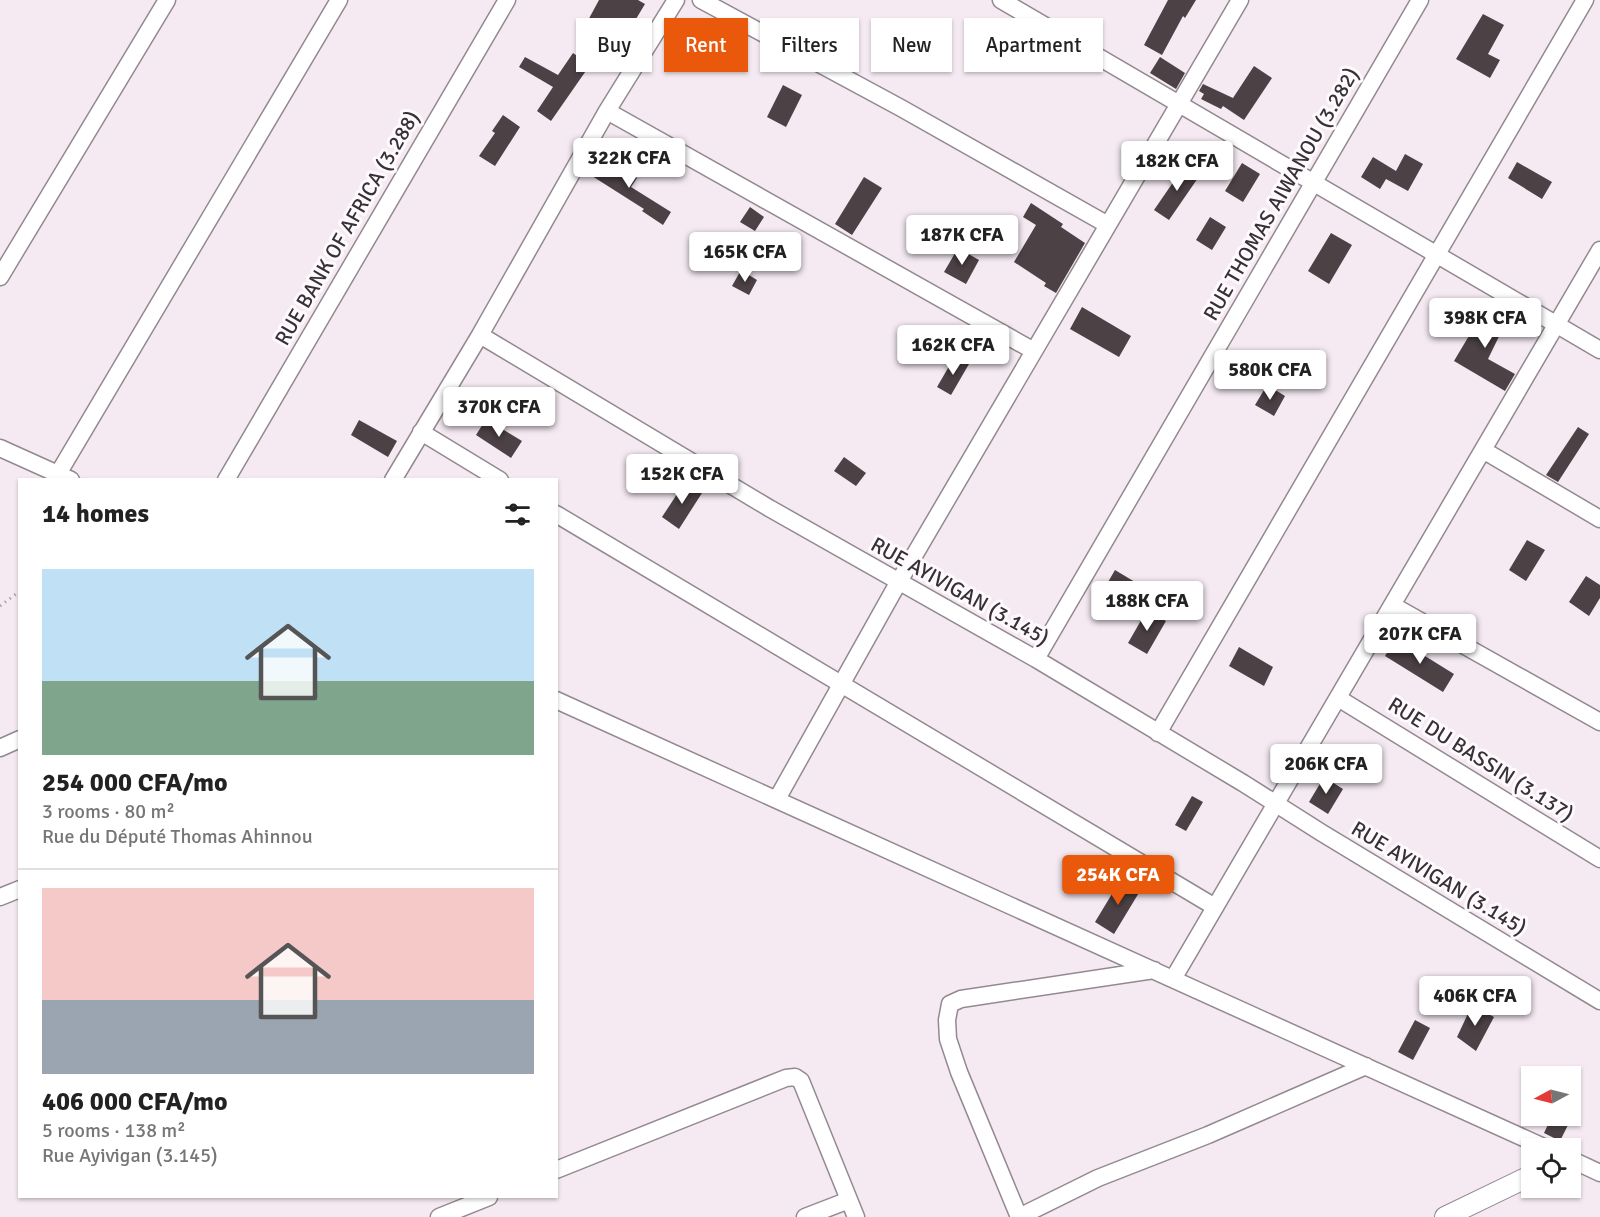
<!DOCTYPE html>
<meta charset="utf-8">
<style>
:root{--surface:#fff;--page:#f6f6f6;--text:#222;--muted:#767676;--line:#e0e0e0;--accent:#ea580c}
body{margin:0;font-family:Signika,sans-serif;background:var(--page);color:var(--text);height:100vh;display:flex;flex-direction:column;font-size:22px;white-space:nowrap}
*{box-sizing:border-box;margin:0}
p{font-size:20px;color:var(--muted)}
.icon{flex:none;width:33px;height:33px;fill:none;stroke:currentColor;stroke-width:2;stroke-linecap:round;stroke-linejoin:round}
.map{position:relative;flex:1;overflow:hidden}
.drawer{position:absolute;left:18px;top:478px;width:540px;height:720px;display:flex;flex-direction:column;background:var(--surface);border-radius:0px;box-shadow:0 2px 4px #0004}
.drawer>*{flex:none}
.hud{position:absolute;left:576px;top:18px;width:570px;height:54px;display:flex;gap:12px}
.needle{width:39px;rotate:263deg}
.controls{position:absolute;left:1521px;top:1066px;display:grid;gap:12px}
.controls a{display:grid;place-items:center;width:60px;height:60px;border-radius:0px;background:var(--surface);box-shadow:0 2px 4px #0004;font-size:30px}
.price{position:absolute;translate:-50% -51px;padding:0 14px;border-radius:6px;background:#fff;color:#222;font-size:20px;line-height:39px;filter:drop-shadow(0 2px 3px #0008)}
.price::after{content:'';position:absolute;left:50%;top:36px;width:18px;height:14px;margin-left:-9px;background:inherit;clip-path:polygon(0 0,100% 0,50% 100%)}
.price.selected{background:var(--accent);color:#fff}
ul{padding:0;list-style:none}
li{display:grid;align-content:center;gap:12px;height:318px;padding:0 24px}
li+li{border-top:2px solid var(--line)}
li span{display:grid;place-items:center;height:186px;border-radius:0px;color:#555}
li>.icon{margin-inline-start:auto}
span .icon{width:108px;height:108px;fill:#fffc;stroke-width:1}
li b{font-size:26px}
h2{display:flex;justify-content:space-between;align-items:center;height:72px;padding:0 24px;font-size:26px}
.tag{padding:0 21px;border-radius:0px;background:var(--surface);box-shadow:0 2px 4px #0004;font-size:21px;line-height:54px}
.tag.selected{background:var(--accent);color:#fff}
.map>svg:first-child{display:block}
.building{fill:#4c4145}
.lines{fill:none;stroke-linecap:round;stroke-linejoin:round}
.minor-casing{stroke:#938990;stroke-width:19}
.tertiary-casing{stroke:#938990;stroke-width:22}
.path{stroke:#ada4aa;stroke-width:3;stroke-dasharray:1.5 4.5;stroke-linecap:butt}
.minor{stroke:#fff;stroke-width:16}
.tertiary{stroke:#fff;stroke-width:20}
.labels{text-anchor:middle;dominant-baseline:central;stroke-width:6;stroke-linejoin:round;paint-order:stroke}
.street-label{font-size:21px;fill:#353134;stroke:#fef9fd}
</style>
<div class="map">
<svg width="1600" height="1217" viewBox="0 0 1600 1217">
<rect width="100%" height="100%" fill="#f5eaf2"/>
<path class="building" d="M 599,0 L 638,0 L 645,4 L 633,24 L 628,21 L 617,41 L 586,24 Z
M 1168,0 L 1196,0 L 1185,18 L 1183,16 L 1162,55 L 1144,45 Z
M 1483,14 L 1504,25 L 1488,54 L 1500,60 L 1490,78 L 1456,59 Z
M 573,53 L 590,65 L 551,121 L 537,111 L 553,87 L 519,67 L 525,57 L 558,75 Z
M 1160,57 L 1185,73 L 1176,89 L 1150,73 Z
M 1254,66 L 1272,78 L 1244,120 L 1223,106 L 1221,109 L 1201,99 L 1204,94 L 1199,91 L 1203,84 L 1233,98 Z
M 783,85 L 802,95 L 786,127 L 767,117 Z
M 503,115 L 520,127 L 495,166 L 479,156 L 495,133 L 492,131 Z
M 1223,142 L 1233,148 L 1223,164 L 1213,158 Z
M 1405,154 L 1423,164 L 1408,191 L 1386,179 L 1380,189 L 1361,177 L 1373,157 L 1396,171 Z
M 604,157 L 637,178 L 631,187 L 671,212 L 663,225 L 642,211 L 644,209 L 592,176 Z
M 1517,162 L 1552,182 L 1542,199 L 1508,178 Z
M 1242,163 L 1260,174 L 1243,202 L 1225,191 Z
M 1185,165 L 1200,175 L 1169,220 L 1154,210 Z
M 864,177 L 882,188 L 852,235 L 835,224 Z
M 1031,203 L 1063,224 L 1061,227 L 1085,243 L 1056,293 L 1044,286 L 1046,283 L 1014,262 L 1036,225 L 1023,217 Z
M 750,207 L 764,217 L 755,231 L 740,222 Z
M 1210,217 L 1226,227 L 1212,250 L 1196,240 Z
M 1331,233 L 1352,245 L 1329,284 L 1308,271 Z
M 958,248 L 979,260 L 966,284 L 944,272 Z
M 741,270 L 757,280 L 749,295 L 732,286 Z
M 1479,306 L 1507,320 L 1488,359 L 1515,374 L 1505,391 L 1454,361 L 1473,329 L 1468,327 Z
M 1082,307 L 1131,336 L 1119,357 L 1070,329 Z
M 955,356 L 969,364 L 951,395 L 937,387 Z
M 1267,385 L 1285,396 L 1274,416 L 1255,405 Z
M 486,419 L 522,441 L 511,458 L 476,435 Z
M 359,420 L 397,441 L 388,457 L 351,435 Z
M 1578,427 L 1589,434 L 1558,482 L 1546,475 Z
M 844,457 L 866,473 L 856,486 L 834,471 Z
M 685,482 L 702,493 L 679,529 L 662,517 Z
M 1527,540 L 1545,550 L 1526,581 L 1509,570 Z
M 1115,570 L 1150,591 L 1139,610 L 1104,589 Z
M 1586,576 L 1600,585 L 1600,598 L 1589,616 L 1569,602 Z
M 1147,610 L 1166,621 L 1147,654 L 1128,643 Z
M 1396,638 L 1454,674 L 1443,692 L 1385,656 Z
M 1239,647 L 1273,667 L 1264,686 L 1229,666 Z
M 1324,777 L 1343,789 L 1328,814 L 1309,802 Z
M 1192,796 L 1203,802 L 1186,831 L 1175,825 Z
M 1121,879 L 1140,891 L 1114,934 L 1095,922 Z
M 1472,1005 L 1494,1017 L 1476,1051 L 1457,1037 Z
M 1415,1020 L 1430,1028 L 1413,1060 L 1398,1052 Z
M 1552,1116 L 1568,1125 L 1560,1141 L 1544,1133 Z"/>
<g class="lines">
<g class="minor-casing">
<path id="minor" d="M 701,0 L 901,108 L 1108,225
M 1001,0 L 1600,350
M 607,111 L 1034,351
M 0,277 L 167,0
M 480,335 L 769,508 L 1036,659 L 1243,783 L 1322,833 L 1600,1001
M 421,432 L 500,480
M 0,448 L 71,480
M 1483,450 L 1600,519
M 58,474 L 339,0
M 226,480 L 507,0
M 393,480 L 480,335 L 607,111 L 676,0
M 556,514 L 1215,907
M 1392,605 L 1600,722
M 1036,659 L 1420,0
M 1338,698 L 1600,859
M 556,700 L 1548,1149
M 1158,733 L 1585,0
M 0,748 L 20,739
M 777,799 L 898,583 L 1240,0
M 0,897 L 20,889
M 1173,979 L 1600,250
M 1570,1159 L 1600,1173
M 556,1170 L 786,1078 L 795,1077 L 801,1081 L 856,1217
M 439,1217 L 489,1197
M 805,1217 L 849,1200
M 1019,1217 L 959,1072 L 948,1039 L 947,1020 L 950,1004 L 961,999 L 1154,970
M 1019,1217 L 1098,1178 L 1208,1135 L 1366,1066"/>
</g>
<g class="tertiary-casing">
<path id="tertiary" d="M 1445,1217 L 1532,1175"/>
</g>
<path class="path" d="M 0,606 L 20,591"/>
<use href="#minor" class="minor"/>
<use href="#tertiary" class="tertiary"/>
</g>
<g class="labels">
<g class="street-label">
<text transform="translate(1281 194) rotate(-60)">RUE THOMAS AIWANOU (3.282)</text>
<text transform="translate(347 228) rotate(-60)">RUE BANK OF AFRICA (3.288)</text>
<text transform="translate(960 591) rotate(29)">RUE AYIVIGAN (3.145)</text>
<text transform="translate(1481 759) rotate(32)">RUE DU BASSIN (3.137)</text>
<text transform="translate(1439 878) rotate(31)">RUE AYIVIGAN (3.145)</text>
</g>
</g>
</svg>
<div class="controls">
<a><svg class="needle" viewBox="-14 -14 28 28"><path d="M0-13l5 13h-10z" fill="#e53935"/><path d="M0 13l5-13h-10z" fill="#767676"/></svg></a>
<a><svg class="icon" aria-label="locate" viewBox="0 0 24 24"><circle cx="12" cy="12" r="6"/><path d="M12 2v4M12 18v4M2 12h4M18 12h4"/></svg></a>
</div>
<b class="price" style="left:629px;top:189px">322K CFA</b>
<b class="price" style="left:1177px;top:192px">182K CFA</b>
<b class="price" style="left:962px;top:266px">187K CFA</b>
<b class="price" style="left:745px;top:283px">165K CFA</b>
<b class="price" style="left:1485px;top:349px">398K CFA</b>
<b class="price" style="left:953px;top:376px">162K CFA</b>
<b class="price" style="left:1270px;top:401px">580K CFA</b>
<b class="price" style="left:499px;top:438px">370K CFA</b>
<b class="price" style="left:682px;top:505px">152K CFA</b>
<b class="price" style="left:1147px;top:632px">188K CFA</b>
<b class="price" style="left:1420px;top:665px">207K CFA</b>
<b class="price" style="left:1326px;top:795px">206K CFA</b>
<b class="price selected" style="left:1118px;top:906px">254K CFA</b>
<b class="price" style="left:1475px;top:1027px">406K CFA</b>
<div class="hud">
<a class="tag">Buy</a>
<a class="tag selected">Rent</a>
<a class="tag">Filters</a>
<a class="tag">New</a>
<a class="tag">Apartment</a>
</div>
<section class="drawer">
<h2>14 homes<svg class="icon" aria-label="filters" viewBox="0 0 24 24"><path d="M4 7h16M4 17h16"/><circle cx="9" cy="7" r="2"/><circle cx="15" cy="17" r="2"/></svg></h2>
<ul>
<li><span style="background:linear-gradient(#bfe0f5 60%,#7fa58c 0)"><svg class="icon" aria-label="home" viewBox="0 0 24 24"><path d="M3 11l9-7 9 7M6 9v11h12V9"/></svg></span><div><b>254 000 CFA/mo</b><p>3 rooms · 80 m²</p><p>Rue du Député Thomas Ahinnou</p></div></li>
<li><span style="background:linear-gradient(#f6c9c9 60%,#9aa5b1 0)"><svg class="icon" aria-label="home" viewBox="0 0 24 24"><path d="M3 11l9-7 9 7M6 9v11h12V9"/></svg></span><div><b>406 000 CFA/mo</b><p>5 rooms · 138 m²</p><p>Rue Ayivigan (3.145)</p></div></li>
</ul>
</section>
</div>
